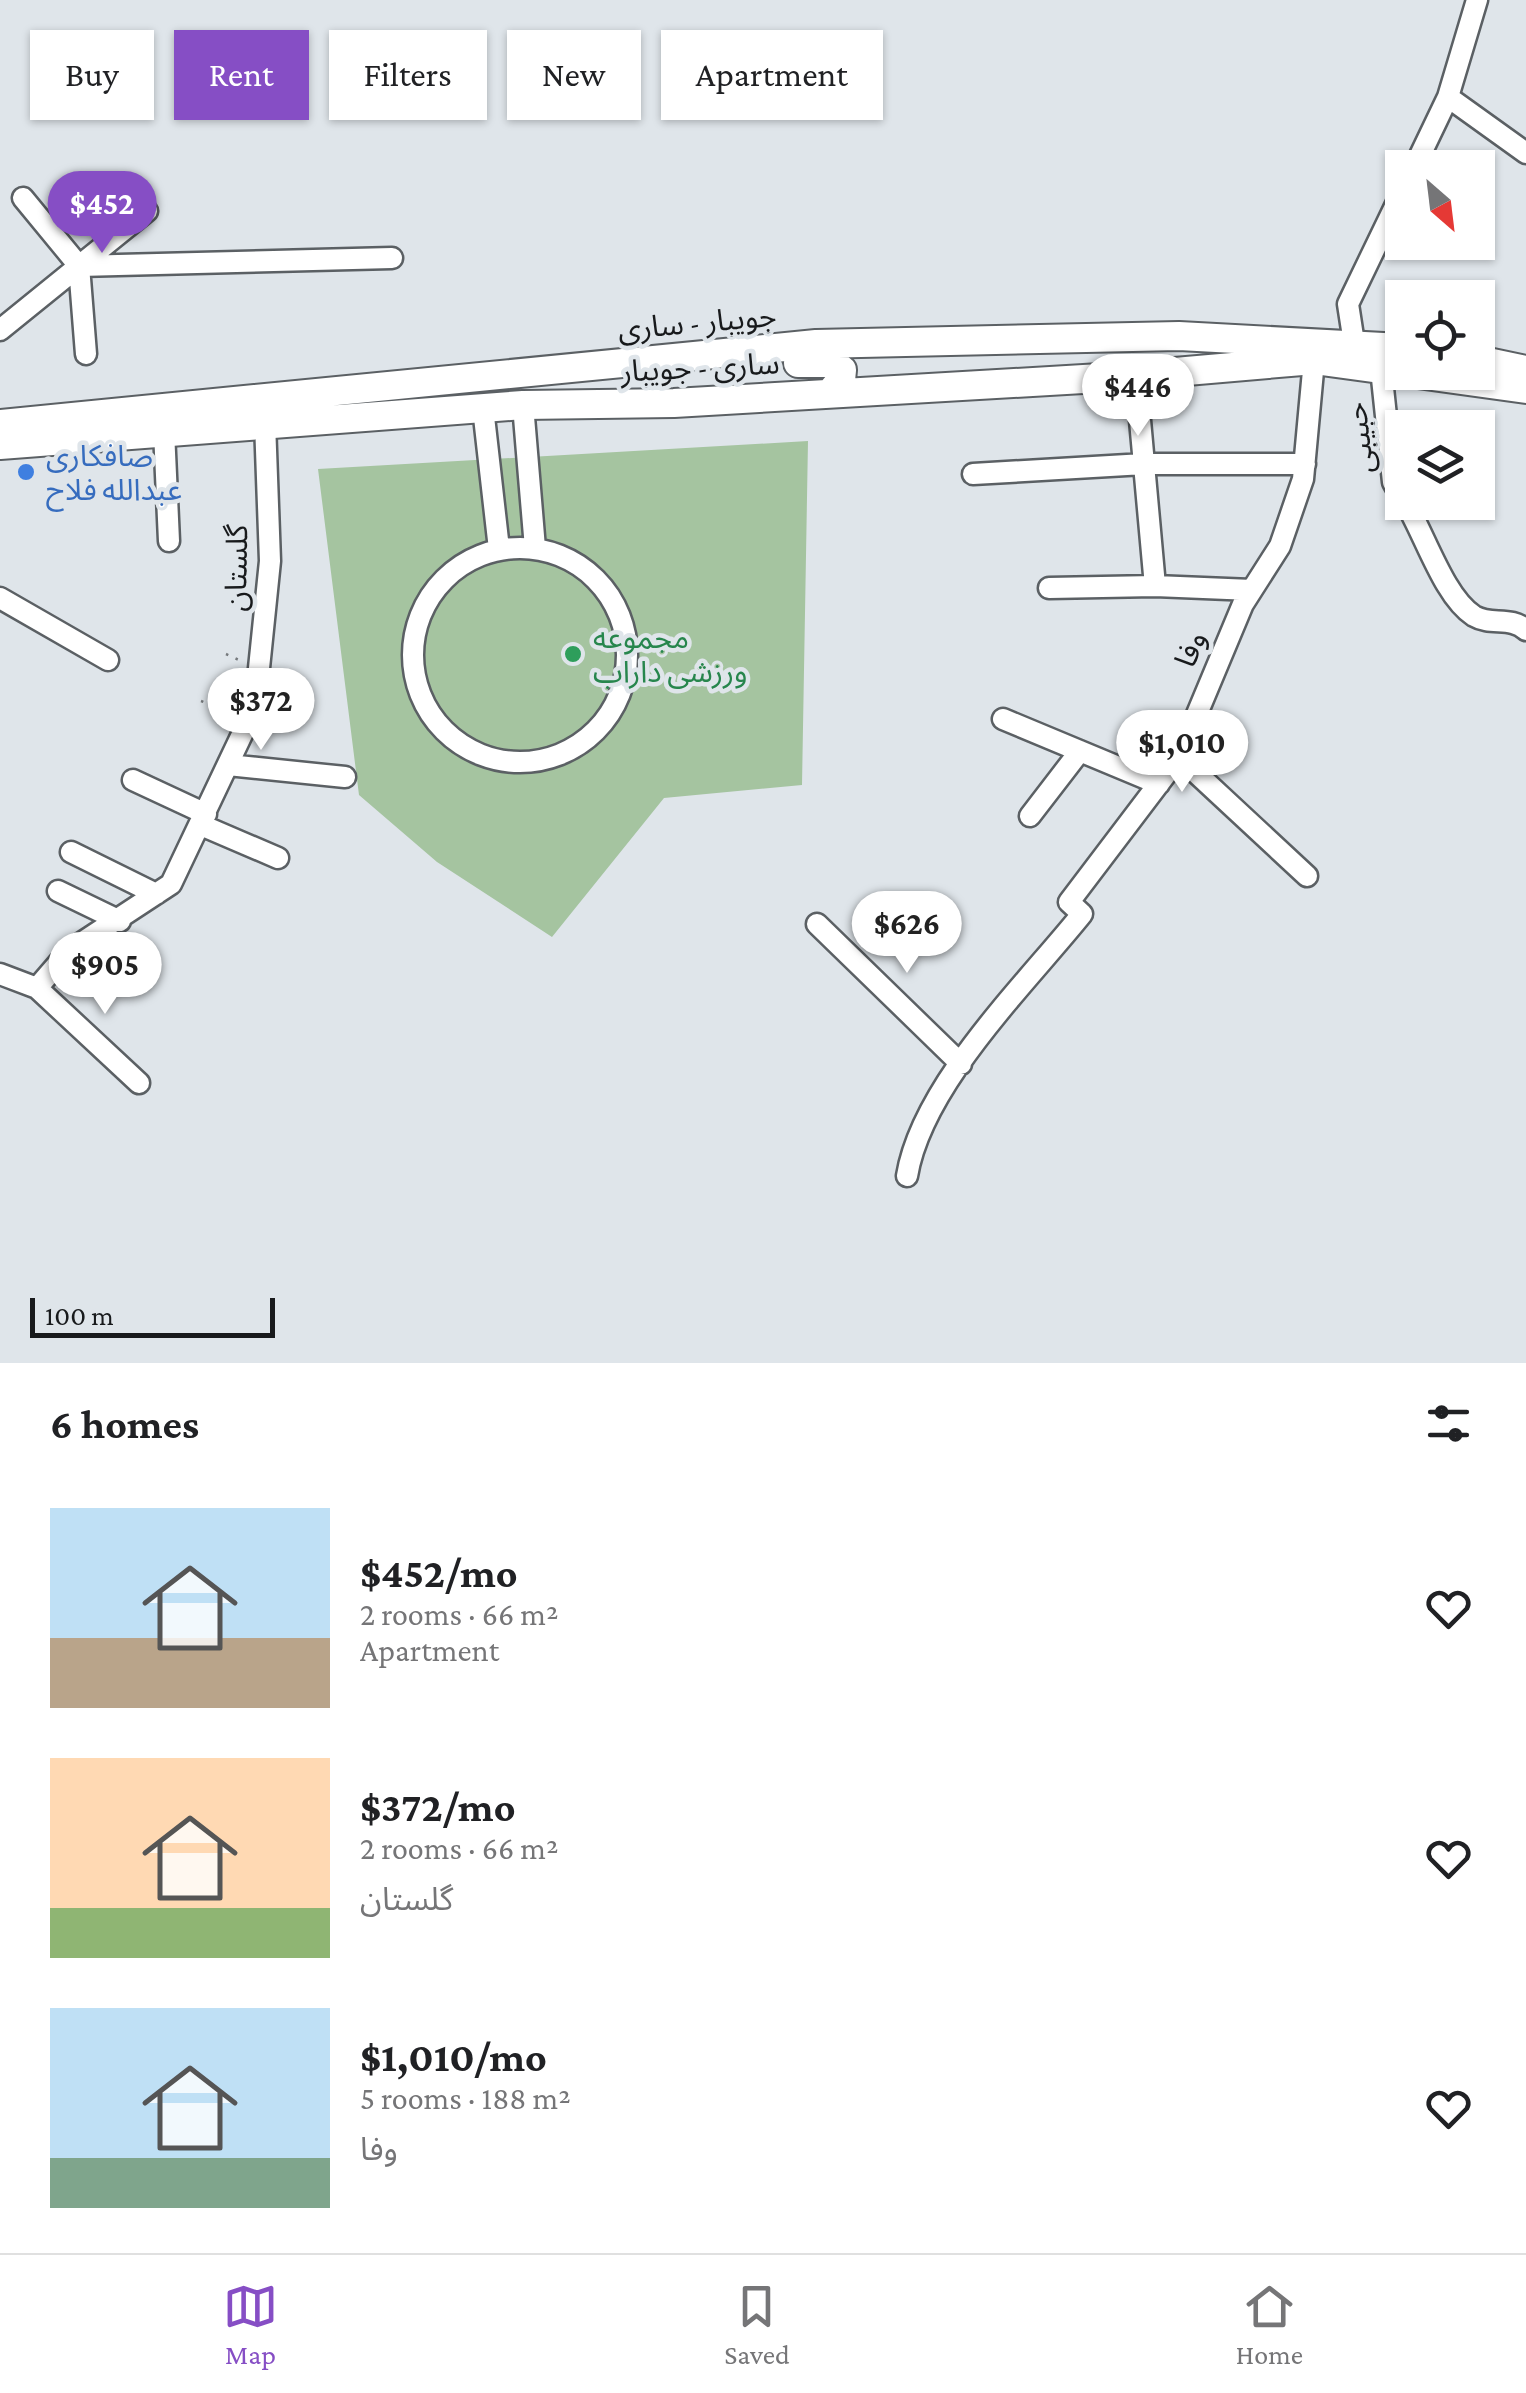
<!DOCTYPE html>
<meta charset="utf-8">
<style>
:root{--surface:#fff;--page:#f2f2f2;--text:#202124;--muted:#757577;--line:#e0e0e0;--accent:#864ec5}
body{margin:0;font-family:"Crimson Pro","Noto Sans Arabic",serif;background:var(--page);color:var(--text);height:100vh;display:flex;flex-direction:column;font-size:38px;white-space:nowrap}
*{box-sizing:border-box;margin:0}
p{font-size:32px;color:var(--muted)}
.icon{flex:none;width:55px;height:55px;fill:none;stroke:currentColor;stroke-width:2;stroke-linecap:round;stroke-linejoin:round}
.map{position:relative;height:1363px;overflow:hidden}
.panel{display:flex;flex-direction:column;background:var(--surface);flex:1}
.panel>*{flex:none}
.hud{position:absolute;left:30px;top:30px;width:1000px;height:90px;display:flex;gap:20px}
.needle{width:65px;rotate:152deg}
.buttons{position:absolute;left:1385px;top:150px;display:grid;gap:20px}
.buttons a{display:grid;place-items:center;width:110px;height:110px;border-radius:0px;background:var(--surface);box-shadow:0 2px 8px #0004;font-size:50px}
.scale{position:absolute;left:30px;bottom:25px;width:245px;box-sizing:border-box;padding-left:10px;border:5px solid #181a1c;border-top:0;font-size:28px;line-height:35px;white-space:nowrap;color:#181a1c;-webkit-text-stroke:8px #dfe5ea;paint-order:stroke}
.price{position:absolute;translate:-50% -85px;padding:0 22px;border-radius:35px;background:#fff;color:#222;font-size:32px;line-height:65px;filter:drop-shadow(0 2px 5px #0008)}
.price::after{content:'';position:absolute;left:50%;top:60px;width:30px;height:22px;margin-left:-15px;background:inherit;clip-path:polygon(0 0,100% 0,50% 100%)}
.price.current{background:var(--accent);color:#fff}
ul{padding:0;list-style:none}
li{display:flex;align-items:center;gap:30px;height:250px;padding:0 50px}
li span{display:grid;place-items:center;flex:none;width:280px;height:200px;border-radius:0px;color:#555}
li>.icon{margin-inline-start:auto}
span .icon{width:120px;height:120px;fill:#fffc;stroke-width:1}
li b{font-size:42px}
h2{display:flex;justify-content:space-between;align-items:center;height:120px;padding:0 50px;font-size:42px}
.chip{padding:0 35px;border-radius:0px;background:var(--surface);box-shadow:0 2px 8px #0004;font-size:35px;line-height:90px}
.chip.current{background:var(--accent);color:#fff}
.tab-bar{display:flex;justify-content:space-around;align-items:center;height:140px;border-top:2px solid var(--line);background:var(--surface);font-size:28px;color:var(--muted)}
.tab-bar a{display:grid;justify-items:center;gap:5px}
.tab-bar .current{color:var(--accent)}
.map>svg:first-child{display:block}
.green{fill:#a5c4a0}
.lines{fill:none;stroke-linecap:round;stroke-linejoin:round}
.minor-casing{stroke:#5b6064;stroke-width:25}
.highway-casing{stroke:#5b6064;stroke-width:32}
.path{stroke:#767a7d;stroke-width:2.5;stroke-dasharray:2.5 8;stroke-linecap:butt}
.minor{stroke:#fff;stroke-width:20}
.highway{stroke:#fff;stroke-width:28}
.shop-dot{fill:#3f7fe0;stroke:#dfe5ea;stroke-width:4}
.leisure-dot{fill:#2e9e5b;stroke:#dfe5ea;stroke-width:4}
.labels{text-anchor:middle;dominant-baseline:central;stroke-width:9;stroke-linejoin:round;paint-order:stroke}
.street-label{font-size:30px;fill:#181a1c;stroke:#dfe5ea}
.shop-label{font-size:30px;fill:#366cbe;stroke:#dfe5ea;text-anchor:start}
.leisure-label{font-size:30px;fill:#27864d;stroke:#dfe5ea;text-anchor:start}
</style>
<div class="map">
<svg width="1526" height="1363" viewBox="0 0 1526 1363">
<rect width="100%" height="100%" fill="#dfe5ea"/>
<path class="green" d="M 808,441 L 802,785 L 664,798 L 552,937 L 437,862 L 359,795 L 318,469 Z"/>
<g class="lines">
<g class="minor-casing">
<path id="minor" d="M 1448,97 L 1526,153
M 1414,168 L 1448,97 L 1477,0
M 23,198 L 79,266 L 86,354
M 79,266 L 392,258
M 0,330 L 147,211
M 1354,343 L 1348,304 L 1402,192
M 1381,369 L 1393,482 L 1402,498
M 1136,376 L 1155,586 L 1252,590
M 523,405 L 535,548
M 483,408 L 499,549
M 164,431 L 169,541
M 973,474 L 1144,464 L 1305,464
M 1405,502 C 1425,535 1444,597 1474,616 C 1491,626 1511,616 1526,630
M413 655a107 107 0 1 1 214 0a107 107 0 1 1-214 0Z
M 1049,588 L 1155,586
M 0,598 L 108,660
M 1003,719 L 1159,784
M 1179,757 L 1307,876
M 228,765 L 345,777
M 133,780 L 206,814
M 1030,816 L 1080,751
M 201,825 L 278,858
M 71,852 L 156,894
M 58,891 L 120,921
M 817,924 L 961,1064
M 0,974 L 37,988 L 139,1083
M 37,988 L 69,951 L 171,884 L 255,707 L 270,561 L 265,422
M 907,1176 C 922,1085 1024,986 1082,914 L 1069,902 L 1179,757 L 1243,604 L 1280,546 L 1303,479 L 1314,360"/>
</g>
<g class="highway-casing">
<path id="highway" d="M 1478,360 L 1526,370
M 798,363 L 832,363 L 842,370 L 841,380 L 830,393
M 1403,372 L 1526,389
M 0,424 L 816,344 L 1179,336 L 1402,348
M 0,445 L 523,405 L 674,403 L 1117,377 L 1314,360 L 1402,372"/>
</g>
<path class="path" d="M 226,654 L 241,661
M 201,701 L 229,712"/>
<use href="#minor" class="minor"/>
<use href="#highway" class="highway"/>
</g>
<circle class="shop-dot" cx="26" cy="472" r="10"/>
<circle class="leisure-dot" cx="573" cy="654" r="10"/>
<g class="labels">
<g class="street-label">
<text transform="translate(697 322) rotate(-5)">جویبار - ساری</text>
<text transform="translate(700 367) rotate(-3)">ساری - جویبار</text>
<text transform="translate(1359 438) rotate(-97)">حبیبی</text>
<text transform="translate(236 568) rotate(-89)">گلستان</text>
<text transform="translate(1190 649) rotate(-67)">وفا</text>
</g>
<g class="shop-label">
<text x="46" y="455">صافکاری<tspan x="46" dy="34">عبدالله فلاح</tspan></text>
</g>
<g class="leisure-label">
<text x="593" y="637">مجموعه<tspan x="593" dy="34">ورزشی داراب</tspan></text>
</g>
</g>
</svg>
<div class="buttons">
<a><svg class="needle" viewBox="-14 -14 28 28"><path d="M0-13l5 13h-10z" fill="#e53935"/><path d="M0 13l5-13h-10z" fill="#757577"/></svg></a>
<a><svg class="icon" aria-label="locate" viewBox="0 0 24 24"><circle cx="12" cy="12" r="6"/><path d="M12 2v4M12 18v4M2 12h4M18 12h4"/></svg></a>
<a><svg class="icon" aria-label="layers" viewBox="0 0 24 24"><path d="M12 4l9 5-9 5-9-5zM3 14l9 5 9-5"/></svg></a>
</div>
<div class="scale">100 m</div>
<b class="price current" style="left:102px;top:256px">$452</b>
<b class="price" style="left:1138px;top:439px">$446</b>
<b class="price" style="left:261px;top:753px">$372</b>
<b class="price" style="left:1182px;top:795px">$1,010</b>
<b class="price" style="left:907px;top:976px">$626</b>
<b class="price" style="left:105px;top:1017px">$905</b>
<div class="hud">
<a class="chip">Buy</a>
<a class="chip current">Rent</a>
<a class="chip">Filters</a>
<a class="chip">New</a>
<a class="chip">Apartment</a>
</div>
</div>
<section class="panel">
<h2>6 homes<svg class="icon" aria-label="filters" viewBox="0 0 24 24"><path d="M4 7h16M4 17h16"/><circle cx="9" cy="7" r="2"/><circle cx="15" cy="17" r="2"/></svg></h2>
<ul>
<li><span style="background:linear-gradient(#bfe0f5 65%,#b9a48a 0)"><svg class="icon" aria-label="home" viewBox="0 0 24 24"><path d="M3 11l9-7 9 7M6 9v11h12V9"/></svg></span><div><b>$452/mo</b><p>2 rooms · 66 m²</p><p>Apartment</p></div><svg class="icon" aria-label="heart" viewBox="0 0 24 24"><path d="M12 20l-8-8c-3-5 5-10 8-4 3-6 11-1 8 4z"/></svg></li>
<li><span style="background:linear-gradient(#ffd9b3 75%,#8fb573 0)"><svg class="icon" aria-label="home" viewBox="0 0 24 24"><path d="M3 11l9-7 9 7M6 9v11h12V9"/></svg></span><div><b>$372/mo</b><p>2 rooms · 66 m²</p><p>گلستان</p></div><svg class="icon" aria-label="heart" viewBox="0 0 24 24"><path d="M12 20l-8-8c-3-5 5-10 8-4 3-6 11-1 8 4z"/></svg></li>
<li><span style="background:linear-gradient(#bfe0f5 75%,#7fa58c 0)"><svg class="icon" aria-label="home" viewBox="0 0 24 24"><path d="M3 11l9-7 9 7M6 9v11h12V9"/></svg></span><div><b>$1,010/mo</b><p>5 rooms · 188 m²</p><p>وفا</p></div><svg class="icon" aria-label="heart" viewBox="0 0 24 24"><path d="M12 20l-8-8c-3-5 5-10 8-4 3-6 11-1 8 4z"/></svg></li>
</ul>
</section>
<nav class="tab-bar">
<a class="current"><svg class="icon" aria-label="map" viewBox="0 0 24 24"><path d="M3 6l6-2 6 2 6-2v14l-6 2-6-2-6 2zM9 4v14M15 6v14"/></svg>Map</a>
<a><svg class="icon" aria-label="saved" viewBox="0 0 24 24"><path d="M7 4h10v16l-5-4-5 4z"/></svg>Saved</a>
<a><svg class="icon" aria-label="home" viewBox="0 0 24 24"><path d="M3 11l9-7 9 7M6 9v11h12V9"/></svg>Home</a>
</nav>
